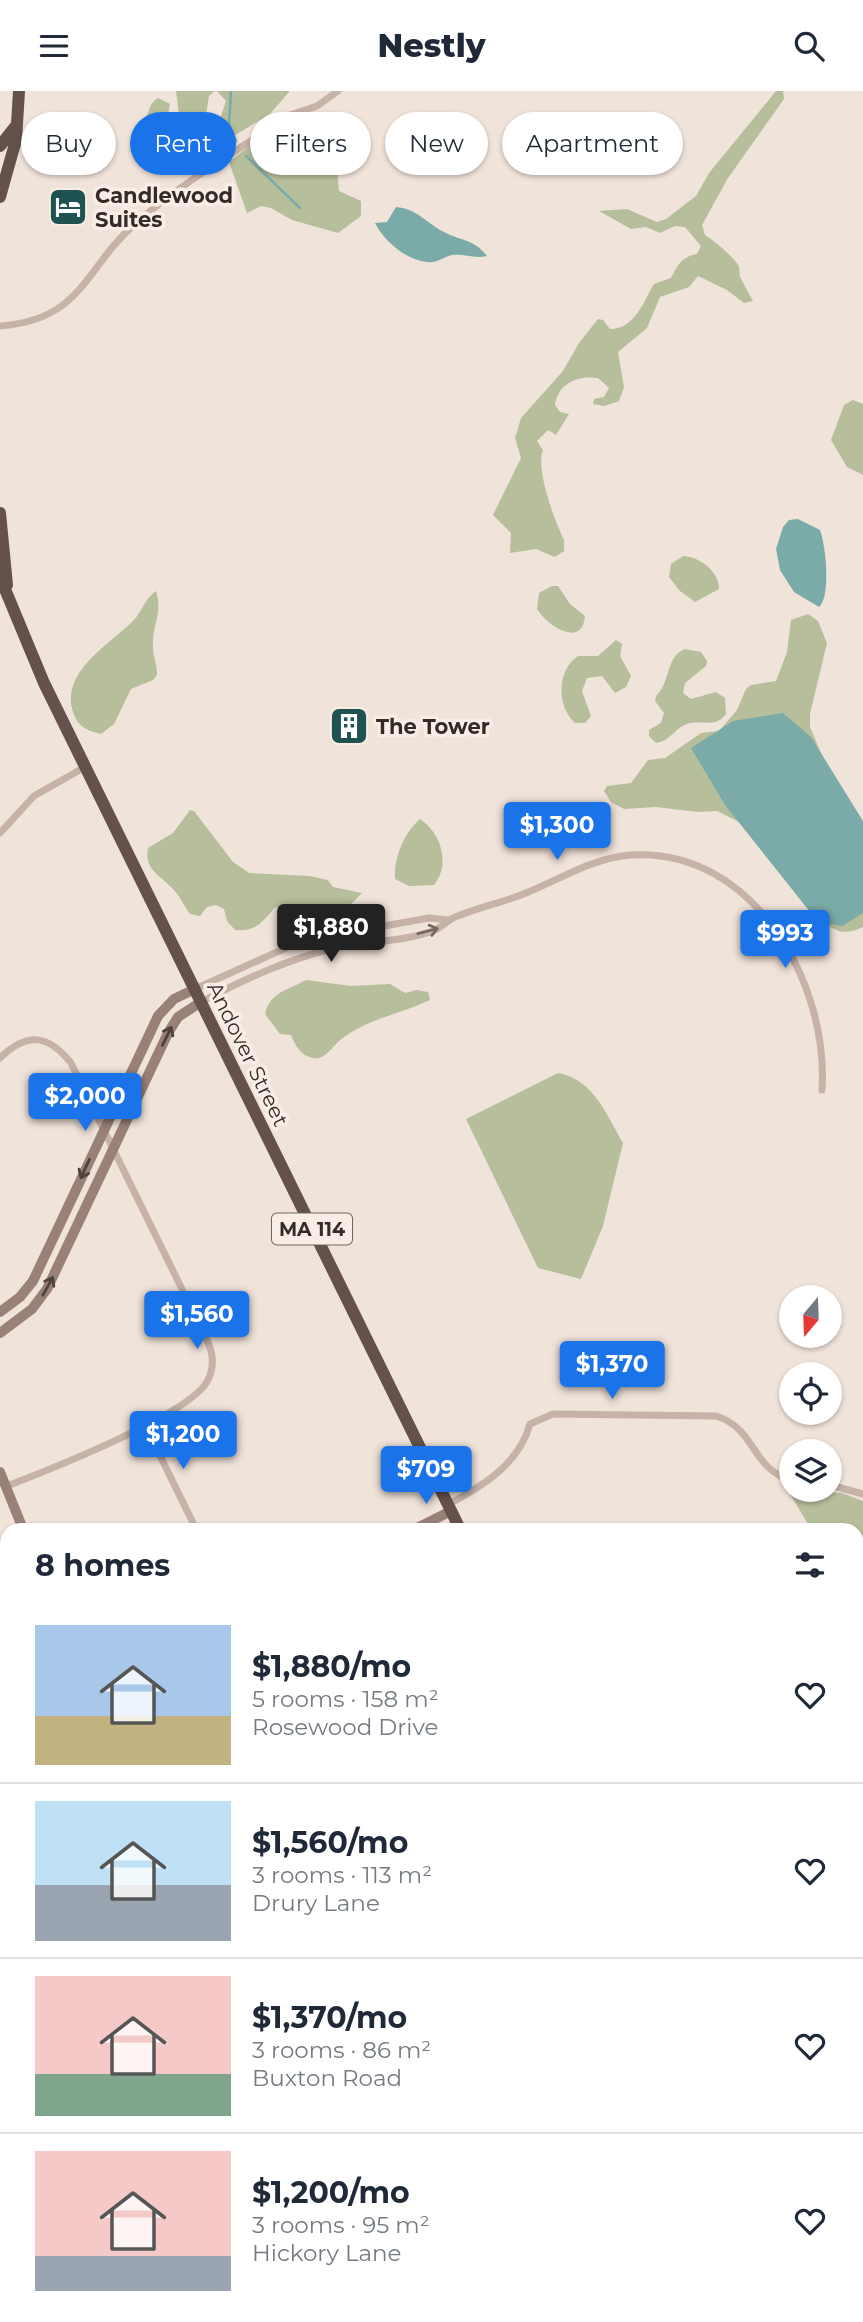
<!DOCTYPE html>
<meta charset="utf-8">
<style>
:root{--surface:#fff;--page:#f2f2f3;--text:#1f2937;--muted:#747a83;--line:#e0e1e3;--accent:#1a73e8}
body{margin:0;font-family:Montserrat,sans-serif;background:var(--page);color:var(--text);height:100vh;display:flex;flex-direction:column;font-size:26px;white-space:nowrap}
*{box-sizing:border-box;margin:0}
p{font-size:23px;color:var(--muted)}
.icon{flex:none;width:38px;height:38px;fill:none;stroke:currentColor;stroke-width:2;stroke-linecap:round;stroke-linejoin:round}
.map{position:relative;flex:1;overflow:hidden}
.side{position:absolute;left:0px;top:1432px;width:864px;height:800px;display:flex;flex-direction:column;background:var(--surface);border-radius:21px 21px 0 0;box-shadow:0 2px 5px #0004}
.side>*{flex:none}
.hud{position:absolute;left:21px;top:21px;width:822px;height:63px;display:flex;gap:14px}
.needle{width:46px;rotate:199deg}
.controls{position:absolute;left:779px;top:1194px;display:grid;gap:14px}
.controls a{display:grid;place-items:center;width:63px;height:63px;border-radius:50%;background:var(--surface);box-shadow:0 2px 5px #0004;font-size:35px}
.price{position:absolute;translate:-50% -60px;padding:0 16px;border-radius:7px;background:var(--accent);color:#fff;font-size:23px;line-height:46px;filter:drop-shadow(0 2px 4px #0008)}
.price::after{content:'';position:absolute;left:50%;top:42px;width:21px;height:16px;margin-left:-10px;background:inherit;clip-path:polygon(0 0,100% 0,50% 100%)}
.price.active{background:#222;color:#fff}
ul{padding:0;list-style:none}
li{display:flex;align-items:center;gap:21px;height:175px;padding:0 35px}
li+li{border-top:2px solid var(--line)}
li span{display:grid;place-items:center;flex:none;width:196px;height:140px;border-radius:0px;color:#555}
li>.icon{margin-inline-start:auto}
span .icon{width:84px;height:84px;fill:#fffc;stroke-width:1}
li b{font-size:30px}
h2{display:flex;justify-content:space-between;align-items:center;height:84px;padding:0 35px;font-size:30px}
.pill{padding:0 24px;border-radius:32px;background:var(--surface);box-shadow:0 2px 5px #0004;font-size:24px;line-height:63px}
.pill.active{background:var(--accent);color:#fff}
header{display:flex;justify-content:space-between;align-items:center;height:91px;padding:0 35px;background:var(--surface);font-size:32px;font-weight:800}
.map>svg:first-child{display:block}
.green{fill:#b6be9b}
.water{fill:#7baba8}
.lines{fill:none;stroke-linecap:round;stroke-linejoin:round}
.stream{stroke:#7baba8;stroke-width:2.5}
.minor{stroke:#c7b2a7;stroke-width:7}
.secondary{stroke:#9a8178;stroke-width:10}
.trunk{stroke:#64514c;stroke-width:12}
.oneway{stroke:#766761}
.oneway2{stroke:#4e403b}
.labels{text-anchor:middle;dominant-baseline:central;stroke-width:7;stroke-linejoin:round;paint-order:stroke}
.shield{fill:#f8eee6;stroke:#6f6560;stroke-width:2}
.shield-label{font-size:19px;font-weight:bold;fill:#342a27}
.poi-label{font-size:21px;font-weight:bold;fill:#342a27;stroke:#f8eee6;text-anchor:start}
.street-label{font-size:21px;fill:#342a27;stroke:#f8eee6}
</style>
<header><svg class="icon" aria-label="menu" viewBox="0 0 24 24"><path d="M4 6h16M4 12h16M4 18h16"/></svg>Nestly<svg class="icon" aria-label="search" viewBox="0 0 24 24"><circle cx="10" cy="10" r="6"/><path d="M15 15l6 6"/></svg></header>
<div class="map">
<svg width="863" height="2231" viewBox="0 0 863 2231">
<rect width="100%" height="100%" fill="#f0e3da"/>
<path class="green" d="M 176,0 L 215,0 L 209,5 L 205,30 L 190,30 L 179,23 Z
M 217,0 L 289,0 L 289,1 L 270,23 L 222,52 L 220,28 L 226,10 Z
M 776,0 L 783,0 L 784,8 L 728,87 L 702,134 L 705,144 C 716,151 731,164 739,175 L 740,186 L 753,210 L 744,212 L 727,199 L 698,185 L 689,196 L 660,206 L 647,237 L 618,261 L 624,296 L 619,310 L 604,315 L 593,313 L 594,308 L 604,306 L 609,297 L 598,287 C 578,284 558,292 555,314 L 560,321 L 569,323 L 556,344 L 548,339 L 537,350 L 543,359 C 535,377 555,431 564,449 L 564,460 L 555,466 L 536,458 L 510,462 L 511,442 L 493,424 L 521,367 L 515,347 L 521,327 L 563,280 L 579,252 L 598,228 L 603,229 L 610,238 C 635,238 643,211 654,193 L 671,187 C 678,174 681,166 697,163 L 701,155 L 685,136 L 675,135 L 660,142 L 646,136 L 631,138 L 599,120 L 627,118 L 657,131 L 666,128 L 696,105 L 709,82 Z
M 158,7 L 170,13 L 166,33 L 171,45 L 193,42 L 200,48 L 201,56 L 185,77 C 161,71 138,50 147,25 C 150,17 150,12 158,7 Z
M 281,36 L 290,38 L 337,79 L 339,100 L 361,110 L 361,125 L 338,142 L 292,129 L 271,117 L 261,115 L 247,122 L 229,71 L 265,42 Z
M 853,309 L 863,313 L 863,384 L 847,376 L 831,349 L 844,314 Z
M 683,465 C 700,466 719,480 719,498 L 695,511 L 680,500 L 669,486 L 671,473 Z
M 552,495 L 558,495 L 570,513 L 585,525 C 582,559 546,533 537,518 L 539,502 Z
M 156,500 C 163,524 152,532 153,556 C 153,565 157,574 157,584 L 153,589 L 131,598 L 114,633 L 101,643 C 86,639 78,636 73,621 C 60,581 109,554 133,530 C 142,521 145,507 156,500 Z
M 808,523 L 818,530 L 827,552 L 810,623 L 810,636 L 838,702 L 863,738 L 863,836 C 845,844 839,842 823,831 L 743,733 L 717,720 L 698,721 L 656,716 L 624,718 L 611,711 L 604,700 L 607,695 L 631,692 L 648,669 L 665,667 L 701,642 L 719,640 L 737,619 L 746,598 L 751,594 L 776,590 L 787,561 L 791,529 Z
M 616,549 L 622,553 L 620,565 L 631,585 L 626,596 L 615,602 L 602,585 L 587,587 L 582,600 L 591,625 L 585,632 L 575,632 C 556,615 557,579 578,565 L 598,565 Z
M 685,558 L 701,561 L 707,570 L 706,575 L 685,592 L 683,602 L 691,608 L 716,601 L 725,607 L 726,623 C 717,636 704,630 690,632 C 676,635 671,650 656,652 L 649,645 L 649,639 L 661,632 L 664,622 L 655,610 L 656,605 C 671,591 665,566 685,558 Z
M 190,719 L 194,720 L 233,771 L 249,782 L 310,785 L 328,789 L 333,796 L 362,802 L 343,821 L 302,821 L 275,816 C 262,832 255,841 235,839 L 227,830 L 224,818 L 216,814 L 207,816 L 200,825 L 190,823 C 184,815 180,805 173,798 C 160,784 144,779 148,757 L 173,742 Z
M 420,728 C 441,742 451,773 434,794 L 409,795 L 395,788 C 394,767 403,743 420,728 Z
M 306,889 L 351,895 L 390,893 L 405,902 L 416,899 L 428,901 L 430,909 C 402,922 369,928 344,946 C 334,952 326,970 313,967 C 301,965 295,954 291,944 L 280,943 L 265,923 C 270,901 288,899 306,889 Z
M 558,982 C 594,989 606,1023 623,1052 L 603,1135 L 581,1188 L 538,1177 L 466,1028 Z
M 787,1398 L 842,1402 L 863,1410 L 863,1525 L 858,1516 L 858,1438 L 811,1438 Z
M 858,1938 L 863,1940 L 863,2231 L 841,2231 L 838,2224 L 858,2224 Z"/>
<path class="water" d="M 396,116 C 418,118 426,132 444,141 C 461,150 474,148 487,165 C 474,168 465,163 453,164 C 444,165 437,173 427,171 C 406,169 384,150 375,132 L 387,131 Z
M 798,428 L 820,439 C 826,455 831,505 819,516 L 794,501 L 780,479 L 776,458 L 783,436 L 789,429 Z
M 783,622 L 811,646 L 863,730 L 863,822 L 842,835 L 818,831 L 725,714 L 691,657 L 733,630 Z"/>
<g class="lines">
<path class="stream" d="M 231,0 L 229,34 L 236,50
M 246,65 L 300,117"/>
<path class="minor" d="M 0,235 C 83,229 84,177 136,132 C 183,91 238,59 290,24 L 317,15 L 338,0
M 0,742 L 34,705 L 85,676
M 195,898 L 290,855 L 333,844 L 429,827 L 450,829
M 201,911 C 245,888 286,869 334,857 C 366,850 403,851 433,840 C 440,837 445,832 451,828 C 475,817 502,812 526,802 C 561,788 592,767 631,764 C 753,756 829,892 822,999
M 0,967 C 27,941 48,943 71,972 L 204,1243 C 212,1258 216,1272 208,1289 C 192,1323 46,1380 7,1395
M 145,1334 L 196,1438
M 830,1394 L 863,1403
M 447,1414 C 483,1395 519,1373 530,1333 L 553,1323 L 716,1325 C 756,1337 751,1378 791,1389
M 858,1563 L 863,1563
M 0,1638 L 7,1638
M 181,2224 L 183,2231
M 424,2224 L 430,2231
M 701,2224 L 710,2231
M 381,2231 L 406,2224"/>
<path class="secondary" d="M 0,1221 L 20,1206 L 33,1190 L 158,925 L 174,908 L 195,898
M 0,1242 L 32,1218 L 47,1198 L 168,942 L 178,926 L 201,911
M 0,1381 L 23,1438
M 415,1438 L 451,1420"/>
<path class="trunk" d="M 0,55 L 15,36
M 0,106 L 16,49 L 19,0
M 0,422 L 7,494
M 0,486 L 44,592 L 460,1438
M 834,2224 L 837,2231"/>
</g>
<defs><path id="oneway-shaft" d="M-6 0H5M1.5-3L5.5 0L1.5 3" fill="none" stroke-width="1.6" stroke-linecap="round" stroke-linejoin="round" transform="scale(1.75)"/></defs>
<use class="oneway" href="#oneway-shaft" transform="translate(428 840) rotate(-15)"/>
<g class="oneway2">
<use href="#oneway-shaft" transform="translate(167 945) rotate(-64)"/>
<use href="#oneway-shaft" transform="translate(85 1078) rotate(115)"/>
<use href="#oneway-shaft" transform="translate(48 1195) rotate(-61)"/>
</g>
<defs>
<g id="hotel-square" transform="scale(2.0125)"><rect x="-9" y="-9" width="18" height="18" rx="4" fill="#1f5351" stroke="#f8eee6"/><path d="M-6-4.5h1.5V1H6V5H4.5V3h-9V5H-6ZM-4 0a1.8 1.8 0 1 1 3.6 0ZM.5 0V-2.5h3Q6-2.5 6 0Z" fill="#fff"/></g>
<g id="building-square" transform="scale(2.0125)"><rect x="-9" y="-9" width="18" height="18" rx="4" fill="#1f5351" stroke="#f8eee6"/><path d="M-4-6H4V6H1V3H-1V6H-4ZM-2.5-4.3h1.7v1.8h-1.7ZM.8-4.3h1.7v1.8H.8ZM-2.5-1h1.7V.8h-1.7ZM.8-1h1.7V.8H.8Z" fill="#fff"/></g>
</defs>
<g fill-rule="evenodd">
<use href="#hotel-square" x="68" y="116"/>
<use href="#building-square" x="349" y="635"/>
</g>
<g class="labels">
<rect class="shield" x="272" y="1122.5" width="80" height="31" rx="5"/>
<g class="shield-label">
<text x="312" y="1138">MA 114</text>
</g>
<g class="poi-label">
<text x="95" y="104">Candlewood<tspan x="95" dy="24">Suites</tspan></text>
<text x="376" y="635">The Tower</text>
</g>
<g class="street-label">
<text transform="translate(248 963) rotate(64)">Andover Street</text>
</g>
</g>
</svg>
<div class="controls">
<a><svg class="needle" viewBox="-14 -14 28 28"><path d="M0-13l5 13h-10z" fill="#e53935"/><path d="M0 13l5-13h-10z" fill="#747a83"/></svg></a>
<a><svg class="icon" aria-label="locate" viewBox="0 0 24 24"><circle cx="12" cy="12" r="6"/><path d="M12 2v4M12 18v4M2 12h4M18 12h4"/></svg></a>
<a><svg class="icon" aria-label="layers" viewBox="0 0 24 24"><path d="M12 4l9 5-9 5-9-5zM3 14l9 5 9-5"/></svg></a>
</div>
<b class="price" style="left:557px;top:771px">$1,300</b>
<b class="price active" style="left:331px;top:873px">$1,880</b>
<b class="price" style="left:785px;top:879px">$993</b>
<b class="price" style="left:85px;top:1042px">$2,000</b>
<b class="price" style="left:197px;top:1260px">$1,560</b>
<b class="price" style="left:612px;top:1310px">$1,370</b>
<b class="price" style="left:183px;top:1380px">$1,200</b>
<b class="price" style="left:426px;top:1415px">$709</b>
<div class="hud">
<a class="pill">Buy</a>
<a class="pill active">Rent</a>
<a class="pill">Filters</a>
<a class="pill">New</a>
<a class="pill">Apartment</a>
</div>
<section class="side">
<h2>8 homes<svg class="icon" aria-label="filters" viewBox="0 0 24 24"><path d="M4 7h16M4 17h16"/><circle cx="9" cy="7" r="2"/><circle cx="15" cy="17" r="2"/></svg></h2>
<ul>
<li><span style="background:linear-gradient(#a9c7e8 65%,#c2b280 0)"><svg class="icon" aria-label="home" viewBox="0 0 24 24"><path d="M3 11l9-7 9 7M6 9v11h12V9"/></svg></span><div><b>$1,880/mo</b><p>5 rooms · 158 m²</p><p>Rosewood Drive</p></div><svg class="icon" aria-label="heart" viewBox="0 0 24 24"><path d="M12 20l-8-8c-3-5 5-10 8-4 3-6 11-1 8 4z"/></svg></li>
<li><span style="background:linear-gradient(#bfe0f5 60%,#9aa5b1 0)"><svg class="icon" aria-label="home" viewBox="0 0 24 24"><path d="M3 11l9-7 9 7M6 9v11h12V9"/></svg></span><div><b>$1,560/mo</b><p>3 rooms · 113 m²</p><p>Drury Lane</p></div><svg class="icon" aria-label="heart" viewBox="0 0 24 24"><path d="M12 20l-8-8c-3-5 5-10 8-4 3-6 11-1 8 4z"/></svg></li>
<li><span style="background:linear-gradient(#f6c9c9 70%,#7fa58c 0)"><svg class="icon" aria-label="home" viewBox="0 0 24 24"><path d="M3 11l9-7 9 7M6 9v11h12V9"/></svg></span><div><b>$1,370/mo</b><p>3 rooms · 86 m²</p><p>Buxton Road</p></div><svg class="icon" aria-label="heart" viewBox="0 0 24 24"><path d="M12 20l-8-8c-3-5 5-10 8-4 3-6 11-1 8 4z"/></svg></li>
<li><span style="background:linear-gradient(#f6c9c9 75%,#9aa5b1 0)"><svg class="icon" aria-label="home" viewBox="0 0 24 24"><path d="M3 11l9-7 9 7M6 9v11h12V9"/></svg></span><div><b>$1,200/mo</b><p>3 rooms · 95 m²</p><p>Hickory Lane</p></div><svg class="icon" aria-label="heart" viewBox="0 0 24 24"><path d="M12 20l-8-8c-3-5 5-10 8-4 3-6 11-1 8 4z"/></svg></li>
</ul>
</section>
</div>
